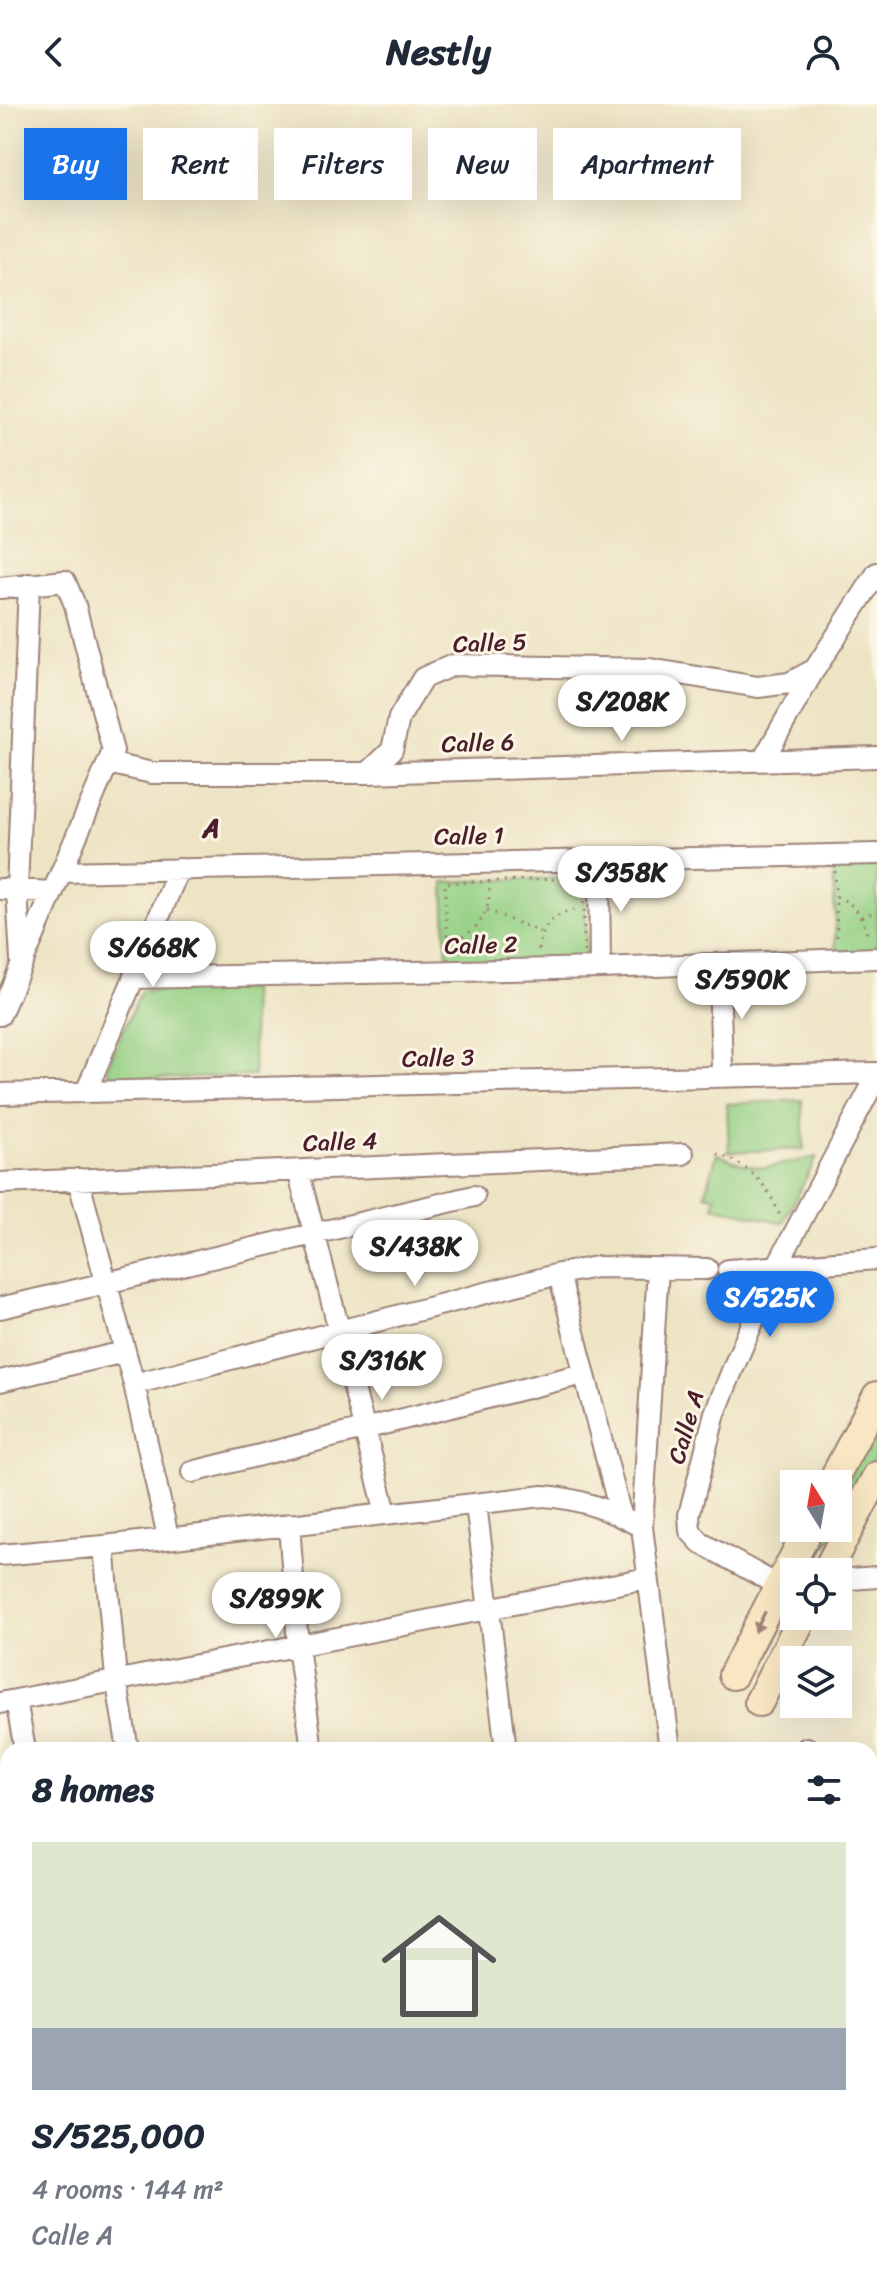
<!DOCTYPE html>
<meta charset="utf-8">
<style>
:root{--surface:#fff;--page:#f6f6f7;--text:#1f2937;--muted:#747a83;--accent:#1a73e8}
body{margin:0;font-family:Sriracha,sans-serif;background:var(--page);color:var(--text);height:100vh;display:flex;flex-direction:column;font-size:30px;white-space:nowrap}
*{box-sizing:border-box;margin:0}
p{font-size:26px;color:var(--muted)}
.icon{flex:none;width:44px;height:44px;fill:none;stroke:currentColor;stroke-width:2;stroke-linecap:round;stroke-linejoin:round}
.map{position:relative;flex:1;overflow:hidden}
.side{position:absolute;left:0px;top:1638px;width:878px;height:536px;display:flex;flex-direction:column;background:var(--surface);border-radius:24px 24px 0 0;box-shadow:0 8px 32px #0002}
.side>*{flex:none}
.top-card{position:absolute;left:24px;top:24px;width:830px;height:72px;display:flex;gap:16px}
.needle{width:52px;rotate:349deg}
.tools{position:absolute;left:780px;top:1366px;display:grid;gap:16px}
.tools a{display:grid;place-items:center;width:72px;height:72px;border-radius:0px;background:var(--surface);box-shadow:0 8px 32px #0002;font-size:40px}
.price{position:absolute;translate:-50% -68px;padding:0 18px;border-radius:28px;background:#fff;color:#222;font-size:26px;line-height:52px;filter:drop-shadow(0 2px 4px #0008)}
.price::after{content:'';position:absolute;left:50%;top:48px;width:24px;height:18px;margin-left:-12px;background:inherit;clip-path:polygon(0 0,100% 0,50% 100%)}
.price.active{background:var(--accent);color:#fff}
ul{padding:0;list-style:none}
li{display:grid;align-content:center;gap:16px;height:424px;padding:0 32px}
li span{display:grid;place-items:center;height:248px;border-radius:0px;color:#555}
li>.icon{margin-inline-start:auto}
span .icon{width:144px;height:144px;fill:#fffc;stroke-width:1}
li b{font-size:34px}
h2{display:flex;justify-content:space-between;align-items:center;height:96px;padding:0 32px;font-size:34px}
.chip{padding:0 28px;border-radius:0px;background:var(--surface);box-shadow:0 8px 32px #0002;font-size:28px;line-height:72px}
.chip.active{background:var(--accent);color:#fff}
header{display:flex;justify-content:space-between;align-items:center;height:104px;padding:0 32px;background:var(--surface);font-size:36px;font-weight:700}
.map>svg:first-child{display:block}
.grass{fill:url(#grass-dots);stroke:#6f7858;stroke-width:2}
.green{fill:#94d084;stroke:#6f7858;stroke-width:2}
.lines{fill:none;stroke-linecap:round;stroke-linejoin:round}
.street-casing{stroke:#9c8278;stroke-width:24}
.secondary-casing{stroke:#9c8278;stroke-width:32}
.path{stroke:#9c8278;stroke-width:3;stroke-dasharray:2 6;stroke-linecap:butt}
.street{stroke:#fff;stroke-width:20}
.secondary{stroke:#f9e7c3;stroke-width:28}
.oneway{fill:#a28377}
.labels{text-anchor:middle;dominant-baseline:central;stroke-width:6;stroke-linejoin:round;paint-order:stroke}
.street-label{font-size:24px;fill:#4a1f2b;stroke:#fcf5e5}
.neighbourhood-label{font-size:26px;font-weight:bold;fill:#4a1f2b;stroke:#fcf5e5}
</style>
<header><svg class="icon" aria-label="back" viewBox="0 0 24 24"><path d="M15 5l-7 7 7 7"/></svg>Nestly<svg class="icon" aria-label="person" viewBox="0 0 24 24"><circle cx="12" cy="8" r="4"/><path d="M4 21q1-7 8-7t8 7"/></svg></header>
<div class="map">
<svg width="877" height="2174" viewBox="0 0 877 2174">
<defs>
<pattern id="grass-dots" width="8" height="8" patternUnits="userSpaceOnUse" patternTransform="scale(2)"><rect width="8" height="8" fill="#94d084"/><path d="M2 2h.1M6 6h.1" fill="none" stroke="#81b272" stroke-width="1.8" stroke-linecap="round"/></pattern>
</defs>
<rect width="100%" height="100%" fill="#fcf5e5"/>
<filter id="ink" filterUnits="userSpaceOnUse"><feTurbulence type="fractalNoise" baseFrequency=".0125" numOctaves="2"/><feDisplacementMap in="SourceGraphic" scale="16" xChannelSelector="R" yChannelSelector="G"/><feConvolveMatrix kernelMatrix="1 2 1 2 8 2 1 2 1" color-interpolation-filters="sRGB"/></filter>
<filter id="wash" filterUnits="userSpaceOnUse"><feTurbulence type="fractalNoise" baseFrequency=".006" numOctaves="4" result="noise"/><feDisplacementMap in="SourceGraphic" scale="32" xChannelSelector="R" yChannelSelector="G"/><feGaussianBlur stdDeviation="1.8" result="paint"/><feColorMatrix in="noise" values="0 0 0 0 0 0 0 0 0 0 0 0 0 0 0 0 0 1.4 0 .05"/><feComposite in="paint" operator="in"/></filter>
<g filter="url(#wash)">
<rect width="100%" height="100%" fill="#ede4c4"/>
<path class="grass" d="M 877,1319 L 877,1349 L 838,1423 L 838,1395 Z
M 823,1424 L 837,1424 L 817,1455 L 812,1453 L 811,1447 Z
M 785,1501 L 793,1504 L 754,1580 L 744,1574 L 780,1505 Z"/>
<path class="green" d="M 877,762 L 877,848 L 836,850 L 833,764 Z
M 584,773 L 587,855 L 447,863 L 444,778 Z
M 251,885 L 254,972 L 118,976 C 111,974 108,970 107,963 L 141,887 Z
M 802,996 L 804,1045 L 729,1048 L 727,1000 Z
M 717,1050 L 745,1061 L 765,1064 L 817,1053 L 783,1119 L 713,1102 L 716,1093 L 705,1090 Z"/>
</g>
<g filter="url(#ink)">
<g class="lines">
<g class="street-casing">
<path id="street" d="M 0,484 L 65,477 L 75,501 L 113,647 L 0,911
M 763,656 L 814,566
M 108,659 L 152,669 L 368,669 L 392,646 L 399,614 L 423,574 L 453,561 L 650,565 L 758,583 L 789,579 L 815,565 L 877,469
M 368,669 L 877,653
M 599,756 L 600,864
M 61,768 L 877,750
M 0,785 L 53,788
M 21,856 L 17,786 L 29,480
M 133,874 L 600,864 L 877,854
M 719,874 L 722,963
M 86,988 L 179,765
M 0,990 L 877,969
M 298,1066 L 386,1409
M 78,1075 L 134,1280 L 168,1433
M 0,1079 L 683,1050
M 658,1164 L 642,1423 L 670,1646
M 728,1166 L 877,1155
M 559,1170 L 621,1412
M 0,1204 L 474,1092
M 0,1277 L 124,1248
M 134,1280 L 559,1170 L 596,1163 L 707,1165
M 192,1368 L 583,1270
M 476,1400 L 506,1646
M 289,1420 L 298,1542 L 312,1646
M 104,1442 L 116,1574 L 128,1646
M 0,1451 L 104,1442 L 543,1392 C 580,1394 609,1406 642,1423
M 838,1476 L 877,1473
M 790,1481 L 779,1482 L 701,1439 L 690,1427 L 689,1411 L 715,1309 L 734,1262 L 777,1162 L 877,972
M 16,1596 L 25,1646
M 0,1599 L 648,1474
M 806,1646 L 807,1644
M 870,1726 L 877,1726
M 0,1799 L 8,1798
M 0,2020 L 8,2018
M 0,2144 L 8,2144
M 715,2166 L 715,2174
M 837,2166 L 838,2174
M 181,2174 L 181,2166
M 296,2174 L 296,2166
M 489,2174 L 492,2166"/>
</g>
<g class="secondary-casing">
<path id="secondary" d="M 831,1380 L 877,1292
M 826,1468 L 877,1372
M 733,1571 L 809,1424
M 759,1598 L 803,1512
M 870,1863 L 877,1862
M 870,1902 L 877,1901"/>
</g>
<path class="path" d="M 835,767 L 837,836
M 584,774 L 584,856 L 448,862 L 445,779 Z
M 836,793 C 856,799 864,815 868,835
M 487,806 L 542,829
M 862,813 L 877,807
M 447,838 C 477,832 493,807 489,777
M 539,846 C 541,821 555,808 580,805
M 717,1050 C 751,1061 769,1082 781,1115"/>
<use href="#street" class="street"/>
<use href="#secondary" class="secondary"/>
</g>
<defs><path id="oneway-solid" d="M-6-.8H1V-3.2L6.5 0L1 3.2V.8H-6Z" transform="scale(2)"/></defs>
<use class="oneway" href="#oneway-solid" transform="translate(760 1518) rotate(117)"/>
</g>
<g class="labels">
<g class="street-label">
<text transform="translate(490 539) rotate(-2)">Calle 5</text>
<text transform="translate(478 639) rotate(-2)">Calle 6</text>
<text transform="translate(469 732) rotate(-1)">Calle 1</text>
<text transform="translate(481 841) rotate(-1)">Calle 2</text>
<text transform="translate(438 954) rotate(-1)">Calle 3</text>
<text transform="translate(340 1038) rotate(-2)">Calle 4</text>
<text transform="translate(686 1323) rotate(-74)">Calle A</text>
</g>
<g class="neighbourhood-label">
<text x="211" y="724">A</text>
</g>
</g>
</svg>
<div class="tools">
<a><svg class="needle" viewBox="-14 -14 28 28"><path d="M0-13l5 13h-10z" fill="#e53935"/><path d="M0 13l5-13h-10z" fill="#747a83"/></svg></a>
<a><svg class="icon" aria-label="locate" viewBox="0 0 24 24"><circle cx="12" cy="12" r="6"/><path d="M12 2v4M12 18v4M2 12h4M18 12h4"/></svg></a>
<a><svg class="icon" aria-label="layers" viewBox="0 0 24 24"><path d="M12 4l9 5-9 5-9-5zM3 14l9 5 9-5"/></svg></a>
</div>
<b class="price" style="left:622px;top:639px">S/208K</b>
<b class="price" style="left:621px;top:810px">S/358K</b>
<b class="price" style="left:153px;top:885px">S/668K</b>
<b class="price" style="left:742px;top:917px">S/590K</b>
<b class="price" style="left:415px;top:1184px">S/438K</b>
<b class="price active" style="left:770px;top:1235px">S/525K</b>
<b class="price" style="left:382px;top:1298px">S/316K</b>
<b class="price" style="left:276px;top:1536px">S/899K</b>
<div class="top-card">
<a class="chip active">Buy</a>
<a class="chip">Rent</a>
<a class="chip">Filters</a>
<a class="chip">New</a>
<a class="chip">Apartment</a>
</div>
<section class="side">
<h2>8 homes<svg class="icon" aria-label="filters" viewBox="0 0 24 24"><path d="M4 7h16M4 17h16"/><circle cx="9" cy="7" r="2"/><circle cx="15" cy="17" r="2"/></svg></h2>
<ul>
<li><span style="background:linear-gradient(#dfe7d0 75%,#9aa5b1 0)"><svg class="icon" aria-label="home" viewBox="0 0 24 24"><path d="M3 11l9-7 9 7M6 9v11h12V9"/></svg></span><div><b>S/525,000</b><p>4 rooms · 144 m²</p><p>Calle A</p></div></li>
</ul>
</section>
</div>
